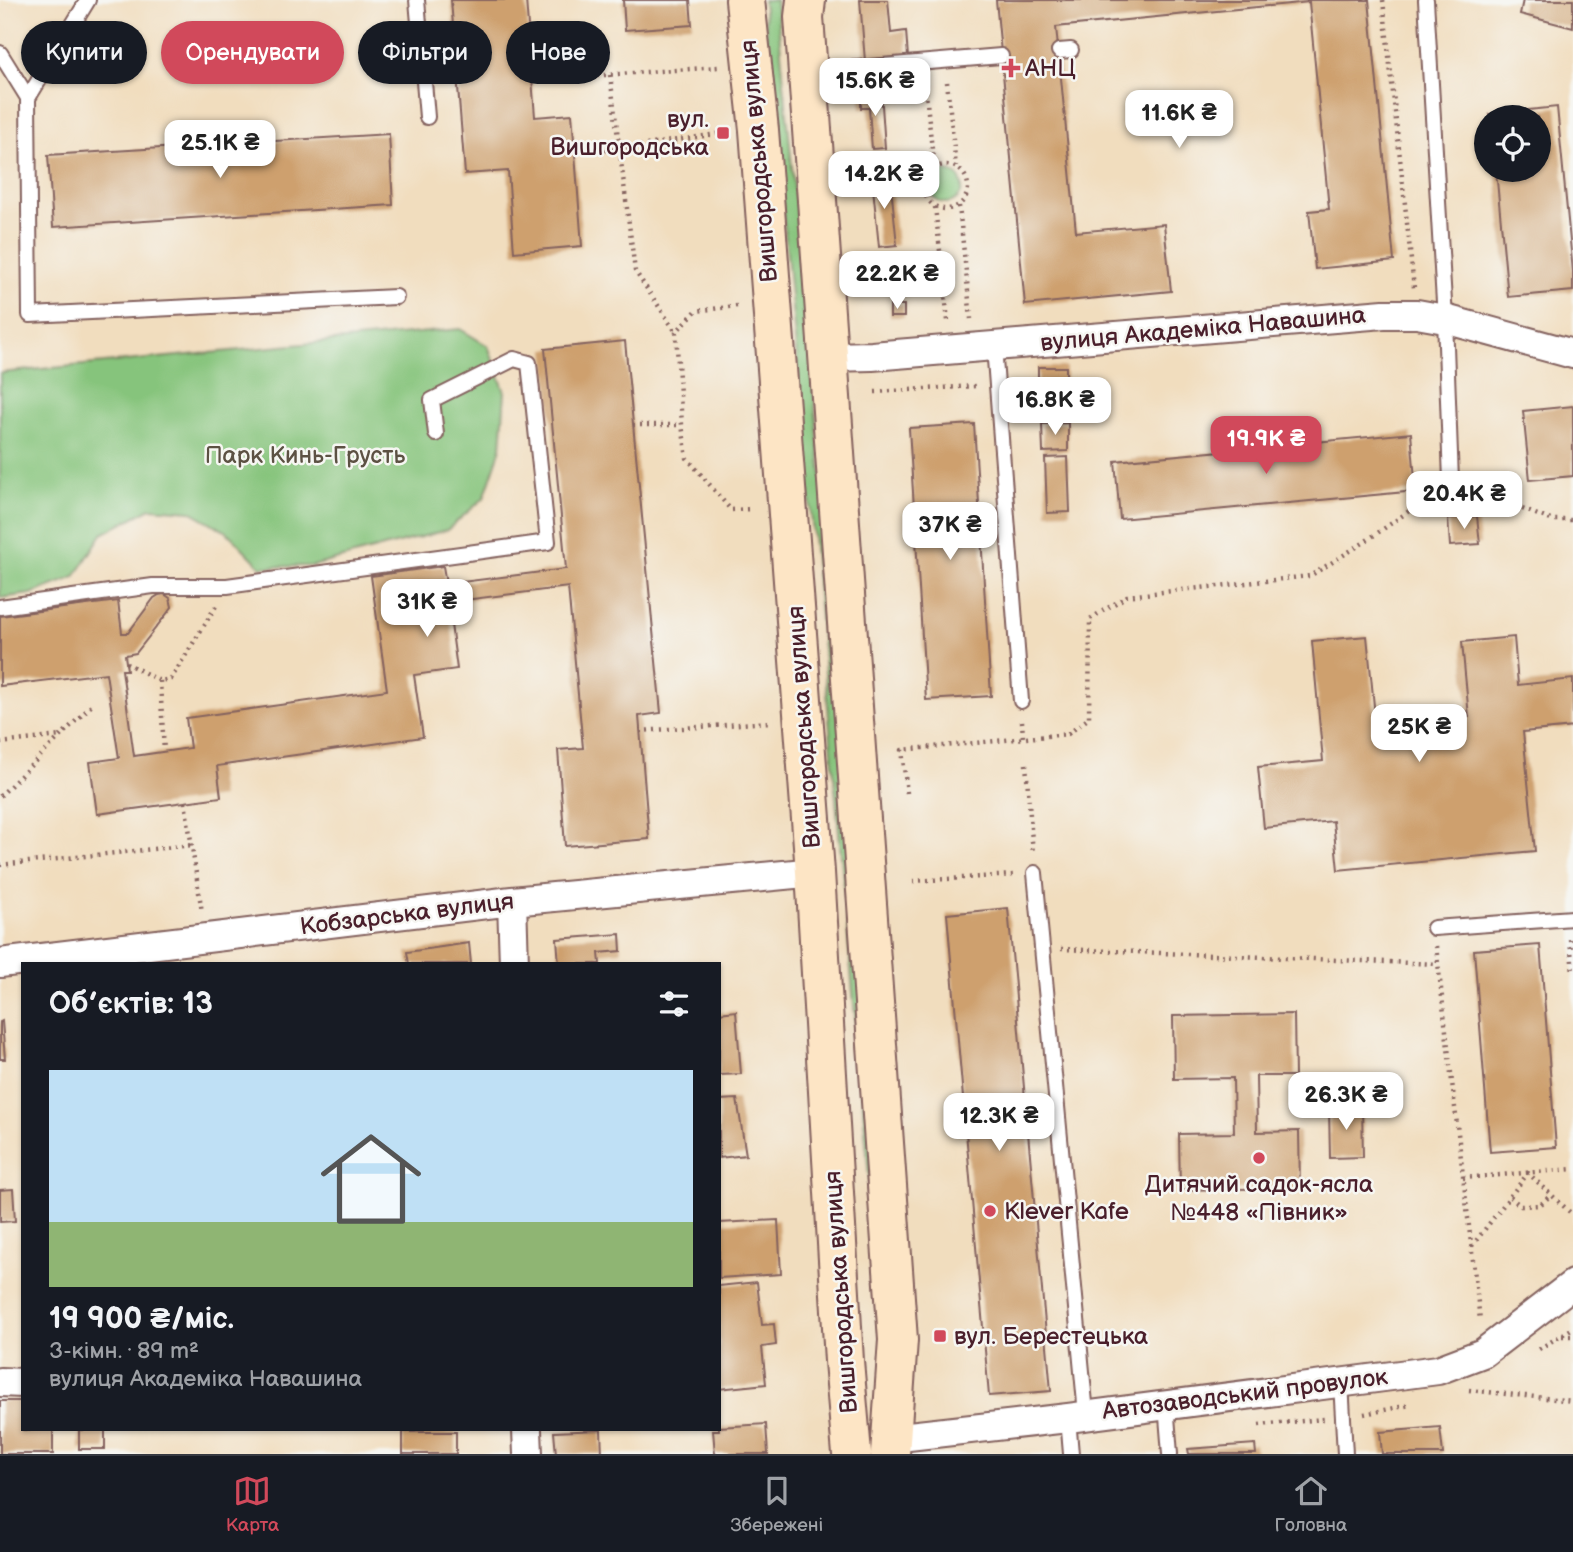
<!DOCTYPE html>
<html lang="uk">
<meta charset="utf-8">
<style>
:root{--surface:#171b24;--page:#20242c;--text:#f1f3f6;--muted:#9ea1a6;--line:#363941;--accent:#d1495b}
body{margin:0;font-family:"Balsamiq Sans",sans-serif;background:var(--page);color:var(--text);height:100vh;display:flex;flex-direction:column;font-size:26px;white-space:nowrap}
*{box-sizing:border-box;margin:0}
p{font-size:23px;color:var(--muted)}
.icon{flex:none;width:38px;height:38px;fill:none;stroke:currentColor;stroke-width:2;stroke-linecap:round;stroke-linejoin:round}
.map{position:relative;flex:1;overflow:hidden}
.details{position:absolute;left:21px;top:962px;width:700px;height:469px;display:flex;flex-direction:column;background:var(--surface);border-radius:0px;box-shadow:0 2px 5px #0004}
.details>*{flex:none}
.banner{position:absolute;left:21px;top:21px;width:700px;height:63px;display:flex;gap:14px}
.fabs{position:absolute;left:1474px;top:105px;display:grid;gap:14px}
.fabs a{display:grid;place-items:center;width:77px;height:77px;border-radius:50%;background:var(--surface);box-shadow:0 2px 5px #0004;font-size:35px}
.price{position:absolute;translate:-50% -60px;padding:0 16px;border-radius:14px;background:#fff;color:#222;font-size:23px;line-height:46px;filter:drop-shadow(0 2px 4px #0008)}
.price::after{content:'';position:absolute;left:50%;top:42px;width:21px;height:16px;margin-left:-10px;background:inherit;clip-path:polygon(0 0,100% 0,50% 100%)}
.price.current{background:var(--accent);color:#fff}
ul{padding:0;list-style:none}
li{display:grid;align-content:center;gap:14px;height:371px;padding:0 28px}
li+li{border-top:2px solid var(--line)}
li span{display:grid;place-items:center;height:217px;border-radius:0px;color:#555}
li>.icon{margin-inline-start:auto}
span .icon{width:126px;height:126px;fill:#fffc;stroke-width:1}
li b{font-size:30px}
h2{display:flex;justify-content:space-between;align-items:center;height:84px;padding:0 28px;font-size:30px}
.tag{padding:0 24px;border-radius:32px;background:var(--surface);box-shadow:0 2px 5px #0004;font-size:24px;line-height:63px}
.tag.current{background:var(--accent);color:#fff}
.dock{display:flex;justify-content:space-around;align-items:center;height:98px;border-top:2px solid var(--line);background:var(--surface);font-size:19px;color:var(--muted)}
.dock a{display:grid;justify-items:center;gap:4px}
.dock .current{color:var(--accent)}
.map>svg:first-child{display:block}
.green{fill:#86c47b;stroke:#687253;stroke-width:2}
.building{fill:#cea06e}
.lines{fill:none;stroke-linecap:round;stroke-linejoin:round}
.service-casing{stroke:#84625e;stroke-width:18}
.minor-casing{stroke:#84625e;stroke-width:32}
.secondary-casing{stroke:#84625e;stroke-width:42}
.path{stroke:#84625e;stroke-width:4.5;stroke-dasharray:2 5;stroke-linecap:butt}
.service{stroke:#fff;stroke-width:14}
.minor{stroke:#fff;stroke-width:28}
.secondary{stroke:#fde5c5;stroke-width:38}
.poi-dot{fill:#d1495b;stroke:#f6f6f2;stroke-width:2.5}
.labels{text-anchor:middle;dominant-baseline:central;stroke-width:5;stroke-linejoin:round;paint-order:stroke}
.poi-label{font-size:24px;fill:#4a1f2b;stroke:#f6f6f2;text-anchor:start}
.street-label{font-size:24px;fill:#4a1f2b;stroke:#f6f6f2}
.park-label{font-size:24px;fill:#5c5143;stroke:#f6f6f2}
</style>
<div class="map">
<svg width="1573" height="1454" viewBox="0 0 1573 1454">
<rect width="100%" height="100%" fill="#f6f6f2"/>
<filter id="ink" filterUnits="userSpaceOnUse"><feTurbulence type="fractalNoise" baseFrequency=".0143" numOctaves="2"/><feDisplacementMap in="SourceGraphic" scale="14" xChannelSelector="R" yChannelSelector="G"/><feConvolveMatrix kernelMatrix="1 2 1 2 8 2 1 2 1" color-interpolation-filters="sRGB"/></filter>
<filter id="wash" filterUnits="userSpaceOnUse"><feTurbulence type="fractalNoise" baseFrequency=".00686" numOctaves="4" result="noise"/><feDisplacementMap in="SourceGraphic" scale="28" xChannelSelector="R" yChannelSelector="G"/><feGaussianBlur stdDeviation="1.57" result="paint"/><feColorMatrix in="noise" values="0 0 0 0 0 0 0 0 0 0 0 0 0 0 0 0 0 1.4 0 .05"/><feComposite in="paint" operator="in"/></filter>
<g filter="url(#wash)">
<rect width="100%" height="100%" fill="#f1ddbe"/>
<path class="green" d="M 763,0 L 776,0 L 879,1072 L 884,1348 C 846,898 807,449 763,0 Z
M930 187a16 16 0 1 1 32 0a16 16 0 1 1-32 0Z
M 460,329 L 488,346 L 505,392 L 501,448 L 484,498 L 447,530 L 313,566 L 261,567 L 227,532 L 190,511 L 151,508 L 102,534 L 75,577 L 31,594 L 0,598 L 0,373 Z"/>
<g id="blocks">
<path class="building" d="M 451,0 L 526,0 L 535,117 L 572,114 L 582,246 L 514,252 L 508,171 L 465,174 Z
M 623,0 L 690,0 L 692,25 L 625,30 Z
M 860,0 L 888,0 L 891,33 L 906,31 L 908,57 L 865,61 Z
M 996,0 L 1369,0 L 1394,261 L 1315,269 L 1309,211 L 1329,209 L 1309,2 L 1056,27 L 1076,232 L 1164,224 L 1171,291 L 1025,305 Z
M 1523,0 L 1573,0 L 1573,28 L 1520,14 Z
M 881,91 L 885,148 L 872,149 L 869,108 L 861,108 L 861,97 L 868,96 L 867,92 Z
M 1557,107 L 1573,272 L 1573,291 L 1508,297 L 1496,170 L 1538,170 L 1538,117 L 1491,117 L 1490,114 Z
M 389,134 L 393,205 L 53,227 L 48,155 Z
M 890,176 L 897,245 L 879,247 L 872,178 Z
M 890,305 L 904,305 L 904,317 L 890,317 Z
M 625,341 L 661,713 L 639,716 L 649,839 L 565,846 L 558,750 L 583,748 L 568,587 L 448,602 L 457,669 L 414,675 L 423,737 L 217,766 L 221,797 L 97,814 L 90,762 L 119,758 L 106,673 L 0,686 L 0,616 L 118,601 L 122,633 L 128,633 L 154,598 L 159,595 L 164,594 L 170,598 L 172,607 L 136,653 L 125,655 L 127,670 L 122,670 L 134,756 L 190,748 L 186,718 L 387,690 L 371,576 L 443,566 L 446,584 L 566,569 L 545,349 Z
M 1038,367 L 1066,367 L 1066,382 L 1038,382 Z
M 1573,406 L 1573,476 L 1530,480 L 1523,411 Z
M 1068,423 L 1068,451 L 1043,452 L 1042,424 Z
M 974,424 L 991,696 L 926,700 L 909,428 Z
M 1411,433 L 1416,491 L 1120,519 L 1115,461 Z
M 1068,457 L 1070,512 L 1047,513 L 1045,458 Z
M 1477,516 L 1480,544 L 1450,546 L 1448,518 Z
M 1367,636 L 1376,726 L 1469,717 L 1462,642 L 1514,637 L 1518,685 L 1573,679 L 1573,727 L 1523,732 L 1535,851 L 1338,870 L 1333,821 L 1264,828 L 1258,767 L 1323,761 L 1312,641 Z
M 1008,908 L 1051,1391 L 989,1396 L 947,914 Z
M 620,934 L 621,951 L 599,953 L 600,964 L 559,964 L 557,939 Z
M 469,943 L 471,964 L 409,964 L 407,952 Z
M 1540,945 L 1556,1147 L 1490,1152 L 1474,950 Z
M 736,1011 L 741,1074 L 719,1075 L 719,1013 Z
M 1294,1014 L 1295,1076 L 1256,1076 L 1257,1132 L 1299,1131 L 1300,1188 L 1180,1190 L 1179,1134 L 1234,1133 L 1233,1078 L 1174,1079 L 1173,1016 Z
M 2,1021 L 5,1059 L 0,1059 L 0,1022 Z
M 737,1099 L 746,1155 L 719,1158 L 719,1100 Z
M 1362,1107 L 1363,1157 L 1330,1158 L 1329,1108 Z
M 13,1189 L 15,1221 L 0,1222 L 0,1190 Z
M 778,1220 L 781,1274 L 719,1278 L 719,1223 Z
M 757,1282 L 762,1325 L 774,1324 L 776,1345 L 762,1347 L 766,1384 L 719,1389 L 719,1286 Z
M 0,1401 L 23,1401 L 23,1430 L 53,1430 L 53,1454 L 0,1454 Z
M 766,1424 L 768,1454 L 715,1454 L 713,1430 L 719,1430 L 719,1427 Z
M 1440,1427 L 1443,1454 L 1382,1454 L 1380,1432 Z
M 79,1430 L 105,1430 L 105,1449 L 79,1449 Z
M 601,1430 L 602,1454 L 556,1454 L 554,1432 Z
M 403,1432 L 456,1432 L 456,1454 L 403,1454 Z
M 1255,1444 L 1256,1454 L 1189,1454 L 1188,1449 Z"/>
</g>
</g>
<g filter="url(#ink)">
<use href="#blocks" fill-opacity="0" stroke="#84625e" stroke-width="2"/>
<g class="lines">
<g class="service-casing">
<path id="service" d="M 417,0 L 427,117
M 1426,0 L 1445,319 L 1451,481
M 1059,51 L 1071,50
M 0,53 L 28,98 L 30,315 L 396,297
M 810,72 L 1001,56
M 28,98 L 88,0
M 994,346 L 1021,701
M 0,607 L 153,586 L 227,586 L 548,542 L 529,363 L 514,359 L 432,400 L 436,434
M 1035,873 L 1086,1414
M 1434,928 L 1573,918
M 1341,1382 L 1345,1454
M 1166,1404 L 1170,1454
M 1068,1418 L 1071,1454"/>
</g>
<g class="minor-casing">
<path id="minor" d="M 829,357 L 872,356 L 1384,314 L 1417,314 L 1445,319 L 1573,354
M 512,901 L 514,964
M 0,963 L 512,901 L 815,872
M 0,1382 L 23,1383
M 527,1430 L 528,1454
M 891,1438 L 1068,1418 L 1438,1370 L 1483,1353 L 1573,1284"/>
</g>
<g class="secondary-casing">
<path id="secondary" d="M 745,0 L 759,130 L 815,872 L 844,1361 L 852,1454
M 806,0 L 804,17 L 898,1340 L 890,1454"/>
</g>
<path class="path" d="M 1383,0 L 1414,288
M 610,75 L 635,271 L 676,332
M 562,78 L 718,67
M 947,82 L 956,167
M 925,84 L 934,168
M 584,152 L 620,149 L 723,133
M924 187a22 22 0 1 1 44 0a22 22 0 1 1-44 0Z
M 895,190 L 923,188
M 959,206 L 971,319
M 935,207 L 948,321
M 737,306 L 696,311 L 676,332 L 682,425 L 687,458 L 731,510 L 753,509
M 875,392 L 975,386
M 633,425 L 682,425
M 1470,489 L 1551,520 L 1573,520
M 126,663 L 160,681 L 171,679 L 216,606
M 160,681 L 164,752
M 1022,721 L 1023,738
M 640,731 L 770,722
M 0,743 L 60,736
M 1026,764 L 1033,854
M 907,793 L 902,750 L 1068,734 L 1089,718 L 1090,619 L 1127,596 L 1310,576 L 1363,543 L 1435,493
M 0,796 L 93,704
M 185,802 L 202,912
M 0,865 L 192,845
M 913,881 L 1014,875
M 1570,939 L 1573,973
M 1436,946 L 1480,1320
M 1061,949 L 1438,964
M 1463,1178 L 1573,1169
M 1510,1197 L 1521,1206 L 1540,1205 L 1551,1195
M 1472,1246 L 1528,1173 L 1573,1215
M 1562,1336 L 1573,1336
M 1539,1349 L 1573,1328
M 1469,1390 L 1573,1401
M 1364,1414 L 1410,1405
M 1259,1425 L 1324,1419"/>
<use href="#service" class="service"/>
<use href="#minor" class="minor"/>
<use href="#secondary" class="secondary"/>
</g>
</g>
<g class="poi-dot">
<path d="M1007.5 57.5h7v7h7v7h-7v7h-7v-7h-7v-7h7z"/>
<rect x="716" y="126" width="14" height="14" rx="3.5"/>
<circle cx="1259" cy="1158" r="7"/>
<circle cx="990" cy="1211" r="7"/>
<rect x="933" y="1329" width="14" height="14" rx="3.5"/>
</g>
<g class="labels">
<g class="poi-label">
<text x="1025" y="68">АНЦ</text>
<text x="709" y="119" text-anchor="end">вул.<tspan x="709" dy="28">Вишгородська</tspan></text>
<text x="1259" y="1184" text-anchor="middle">Дитячий садок-ясла<tspan x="1259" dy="28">№448 «Півник»</tspan></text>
<text x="1004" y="1211">Klever Kafe</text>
<text x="954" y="1336">вул. Берестецька</text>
</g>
<g class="street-label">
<text transform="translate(759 161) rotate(-95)">Вишгородська вулиця</text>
<text transform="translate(1203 329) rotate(-5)">вулиця Академіка Навашина</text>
<text transform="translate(804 727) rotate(-94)">Вишгородська вулиця</text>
<text transform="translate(407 914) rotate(-7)">Кобзарська вулиця</text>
<text transform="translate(841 1292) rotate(-94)">Вишгородська вулиця</text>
<text transform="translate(1245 1394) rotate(-7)">Автозаводський провулок</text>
</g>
<g class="park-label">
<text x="305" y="455">Парк Кинь-Грусть</text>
</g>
</g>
</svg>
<div class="fabs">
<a><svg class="icon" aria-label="locate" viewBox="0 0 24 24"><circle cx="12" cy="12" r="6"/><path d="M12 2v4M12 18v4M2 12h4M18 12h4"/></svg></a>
</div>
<b class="price" style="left:875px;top:118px">15.6K ₴</b>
<b class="price" style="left:1179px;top:150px">11.6K ₴</b>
<b class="price" style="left:220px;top:180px">25.1K ₴</b>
<b class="price" style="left:884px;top:211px">14.2K ₴</b>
<b class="price" style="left:897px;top:311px">22.2K ₴</b>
<b class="price" style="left:1055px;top:437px">16.8K ₴</b>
<b class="price current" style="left:1266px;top:476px">19.9K ₴</b>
<b class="price" style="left:1464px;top:531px">20.4K ₴</b>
<b class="price" style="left:950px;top:562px">37K ₴</b>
<b class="price" style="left:427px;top:639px">31K ₴</b>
<b class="price" style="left:1419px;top:764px">25K ₴</b>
<b class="price" style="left:1346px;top:1132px">26.3K ₴</b>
<b class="price" style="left:999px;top:1153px">12.3K ₴</b>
<div class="banner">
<a class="tag">Купити</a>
<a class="tag current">Орендувати</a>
<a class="tag">Фільтри</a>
<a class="tag">Нове</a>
</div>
<section class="details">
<h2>Об’єктів: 13<svg class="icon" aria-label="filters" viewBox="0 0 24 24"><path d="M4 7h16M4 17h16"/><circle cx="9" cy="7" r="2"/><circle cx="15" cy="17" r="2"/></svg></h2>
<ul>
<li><span style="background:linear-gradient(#bfe0f5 70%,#8fb573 0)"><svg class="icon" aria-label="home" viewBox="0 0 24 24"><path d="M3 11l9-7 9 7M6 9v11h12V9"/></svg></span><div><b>19 900 ₴/міс.</b><p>3-кімн. · 89 m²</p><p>вулиця Академіка Навашина</p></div></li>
</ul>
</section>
</div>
<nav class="dock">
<a class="current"><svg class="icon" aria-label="map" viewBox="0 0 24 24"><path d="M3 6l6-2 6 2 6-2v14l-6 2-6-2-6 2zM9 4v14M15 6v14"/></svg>Карта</a>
<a><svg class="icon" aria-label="saved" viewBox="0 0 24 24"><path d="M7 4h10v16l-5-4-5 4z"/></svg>Збережені</a>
<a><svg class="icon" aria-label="home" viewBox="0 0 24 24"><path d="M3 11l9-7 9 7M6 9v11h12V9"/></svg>Головна</a>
</nav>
